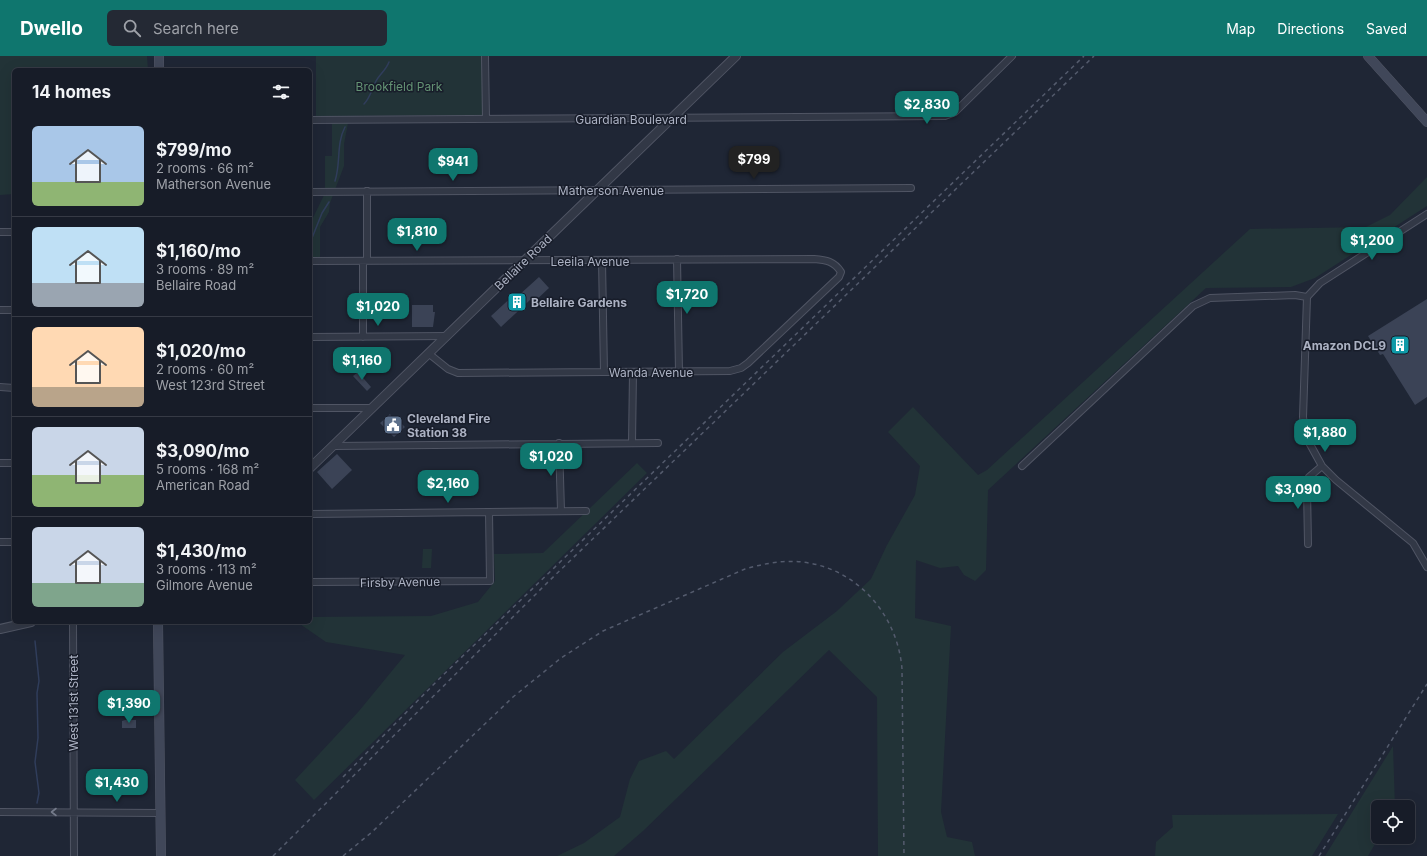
<!DOCTYPE html>
<meta charset="utf-8">
<style>
:root{--surface:#171c28;--page:#242934;--text:#f1f3f6;--muted:#9ea1a8;--line:#363a45;--accent:#0f766e}
body{margin:0;font-family:Inter,sans-serif;background:var(--page);color:var(--text);height:100vh;display:flex;flex-direction:column;font-size:15px;white-space:nowrap}
*{box-sizing:border-box;margin:0}
p{font-size:13px;color:var(--muted)}
.icon{flex:none;width:22px;height:22px;fill:none;stroke:currentColor;stroke-width:2;stroke-linecap:round;stroke-linejoin:round}
.map{position:relative;flex:1;overflow:hidden}
.details{position:absolute;left:12px;top:12px;width:300px;height:556px;display:flex;flex-direction:column;background:var(--surface);border-radius:6px;box-shadow:0 4px 16px #0002,0 0 0 1px var(--line)}
.details>*{flex:none}
.controls{position:absolute;left:1371px;top:744px;display:grid;gap:8px}
.controls a{display:grid;place-items:center;width:44px;height:44px;border-radius:6px;background:var(--surface);box-shadow:0 4px 16px #0002,0 0 0 1px var(--line);font-size:20px}
.price{position:absolute;translate:-50% -34px;padding:0 9px;border-radius:8px;background:var(--accent);color:#fff;font-size:13px;line-height:26px;filter:drop-shadow(0 1px 2px #0008)}
.price::after{content:'';position:absolute;left:50%;top:24px;width:12px;height:9px;margin-left:-6px;background:inherit;clip-path:polygon(0 0,100% 0,50% 100%)}
.price.on{background:#222;color:#fff}
ul{padding:0;list-style:none}
li{display:flex;align-items:center;gap:12px;height:100px;padding:0 20px}
li+li{border-top:1px solid var(--line)}
li span{display:grid;place-items:center;flex:none;width:112px;height:80px;border-radius:6px;color:#555}
li>.icon{margin-inline-start:auto}
span .icon{width:48px;height:48px;fill:#fffc;stroke-width:1}
li b{font-size:17px}
h2{display:flex;justify-content:space-between;align-items:center;height:48px;padding:0 20px;font-size:17px}
header{display:flex;align-items:center;gap:24px;box-sizing:border-box;height:56px;padding:0 20px;background:var(--accent);color:#fff}
header strong{font-size:19px}
nav{display:flex;gap:22px;margin-inline-start:auto;font-size:14px}
.search{width:280px;height:36px;background:var(--page);display:flex;align-items:center;gap:10px;box-sizing:border-box;padding:0 14px;border-radius:6px;color:var(--muted);font-size:15px}
.map>svg:first-child{display:block}
.green{fill:#223337}
.lines{fill:none;stroke-linecap:round;stroke-linejoin:round}
.stream{stroke:#303d5b;stroke-width:1.5}
.building{fill:#3b4356}
.minor-casing{stroke:#505564;stroke-width:8}
.tertiary-casing{stroke:#505564;stroke-width:10}
.secondary-casing{stroke:#505564;stroke-width:10}
.minor{stroke:#323846;stroke-width:6}
.tertiary{stroke:#323846;stroke-width:8}
.secondary{stroke:#404759;stroke-width:9}
.rail{stroke:#545b6d;stroke-width:1.5;stroke-dasharray:4 4;stroke-linecap:butt}
.oneway{stroke:#757b8b}
.labels{text-anchor:middle;dominant-baseline:central;stroke-width:3;stroke-linejoin:round;paint-order:stroke}
.park-label{font-size:12px;fill:#649374;stroke:#181d2a}
.street-label{font-size:12px;fill:#acb2c3;stroke:#181d2a}
.poi-label{font-size:12px;font-weight:bold;fill:#acb2c3;stroke:#181d2a;text-anchor:start}
</style>
<header>
<strong>Dwello</strong>
<div class="search"><svg class="icon" aria-label="search" viewBox="0 0 24 24"><circle cx="10" cy="10" r="6"/><path d="M15 15l6 6"/></svg>Search here</div>
<nav><a>Map</a><a>Directions</a><a>Saved</a></nav>
</header>
<div class="map">
<svg width="1427" height="800" viewBox="0 0 1427 800">
<rect width="100%" height="100%" fill="#1f2635"/>
<path class="green" d="M 0,0 L 147,0 L 148,14 L 14,14 L 14,138 L 0,139 Z
M 316,0 L 482,0 L 483,59 L 316,60 Z
M 332,67 L 348,67 L 344,88 L 344,110 L 330,147 L 329,156 L 320,171 L 320,202 L 310,202 L 310,168 L 325,137 L 325,100 L 332,100 Z
M 1427,121 L 1427,150 L 1315,222 L 1291,231 L 1206,232 L 988,434 L 986,514 L 975,525 L 964,519 L 958,510 L 940,512 L 916,504 L 915,562 L 951,570 L 941,756 L 947,781 L 972,786 L 975,800 L 878,800 L 877,641 L 829,594 L 643,775 L 614,800 L 557,800 L 584,787 L 620,761 L 630,723 L 639,705 L 666,695 L 674,703 L 783,596 L 837,555 L 871,523 L 887,489 L 915,439 L 920,410 L 888,376 L 913,351 L 978,419 L 987,414 L 1250,173 L 1366,171 L 1390,159 Z
M 637,407 L 647,417 L 314,744 L 295,724 L 359,655 L 405,599 L 326,586 L 297,566 L 310,566 L 310,561 L 431,560 L 478,546 L 495,525 L 494,498 L 543,497 Z
M 423,493 L 432,493 L 431,512 L 422,512 Z
M 1393,690 L 1395,751 L 1378,751 L 1379,781 L 1368,800 L 1325,800 Z
M 1338,758 L 1312,800 L 1155,800 L 1156,786 L 1173,771 L 1172,759 Z"/>
<g class="lines">
<path class="stream" d="M 364,48 C 370,42 372,33 376,25 C 380,18 386,14 389,6
M 335,125 C 341,107 336,88 345,71
M 310,187 L 322,157 L 329,146
M 35,585 L 39,625 L 37,637 L 38,682 L 35,706 L 39,737 L 37,747"/>
</g>
<path class="building" d="M 539,221 L 549,232 L 533,247 L 530,244 L 501,271 L 491,260 L 516,237 L 518,240 Z
M 1427,243 L 1427,341 L 1415,349 L 1383,298 L 1380,299 L 1368,280 Z
M 412,249 L 433,249 L 433,256 L 435,256 L 433,271 L 412,271 Z
M 358,316 L 371,331 L 367,335 L 353,320 Z
M 390,358 L 393,363 L 395,361 L 405,371 L 394,381 L 380,367 Z
M 337,398 L 352,414 L 332,433 L 317,416 Z
M 125,664 L 136,664 L 136,672 L 122,672 L 122,665 Z"/>
<g class="lines">
<g class="minor-casing">
<path id="minor" d="M 485,0 L 486,63
M 310,64 L 945,60 L 955,56 L 1012,0
M 367,135 L 367,205
M 310,136 L 911,132
M 1427,158 L 1320,227 L 1307,241 L 1303,361 L 1306,381 L 1322,410 L 1336,424 L 1413,487 L 1427,511
M 0,176 L 14,176
M 677,203 L 679,316
M 310,205 L 814,203 C 826,204 834,205 841,216 L 839,221 L 748,307 L 741,312 L 730,315 L 458,317 L 448,313 L 428,297
M 363,205 L 363,281
M 602,205 L 604,316
M 0,254 L 14,254
M 310,281 L 447,280
M 0,331 L 14,332
M 310,352 L 371,352
M 559,387 L 561,455
M 632,387 L 633,316
M 334,390 L 658,387
M 0,407 L 14,407
M 1022,410 L 1193,250 L 1210,242 L 1295,239 L 1307,241
M 310,458 L 586,455
M 0,486 L 14,486
M 1308,488 L 1307,433 L 1309,421 L 1322,410
M 310,526 L 490,525 L 489,456
M 73,566 L 74,800
M 0,756 L 161,757"/>
</g>
<g class="tertiary-casing">
<path id="tertiary" d="M 310,412 L 736,0
M 0,573 L 31,566"/>
</g>
<g class="secondary-casing">
<path id="secondary" d="M 1368,0 L 1427,66
M 159,14 L 159,0
M 158,566 L 161,800"/>
</g>
<use href="#minor" class="minor"/>
<use href="#tertiary" class="tertiary"/>
<use href="#secondary" class="secondary"/>
<path class="rail" d="M 343,721 L 439,623 L 1084,0
M 273,800 L 548,526 L 1094,0
M 343,800 L 372,776 L 513,641 L 561,602 L 603,575 L 745,513 C 766,507 787,503 809,507 C 861,516 898,562 902,613 L 904,800
M 1319,800 L 1427,628"/>
</g>
<defs><path id="oneway-chevron" d="M-2-3.5L2.5 0L-2 3.5" fill="none" stroke-width="1.6" stroke-linecap="round" stroke-linejoin="round"/></defs>
<use class="oneway" href="#oneway-chevron" transform="translate(54 756) rotate(-180)"/>
<defs>
<g id="building-square" transform="scale(1)"><rect x="-9" y="-9" width="18" height="18" rx="4" fill="#0f9aa8" stroke="#181d2a"/><path d="M-4-6H4V6H1V3H-1V6H-4ZM-2.5-4.3h1.7v1.8h-1.7ZM.8-4.3h1.7v1.8H.8ZM-2.5-1h1.7V.8h-1.7ZM.8-1h1.7V.8H.8Z" fill="#fff"/></g>
<g id="civic-square" transform="scale(1)"><rect x="-9" y="-9" width="18" height="18" rx="4" fill="#5c6f8a" stroke="#181d2a"/><path d="M-.6-6.5H3V-4.5H.6V-3L4-1V1h2V6H-6V1h2V-1L-.6-3ZM-1.2 2.5V6h2.4V2.5Z" fill="#fff"/></g>
</defs>
<g fill-rule="evenodd">
<use href="#building-square" x="517" y="246"/>
<use href="#building-square" x="1400" y="289"/>
<use href="#civic-square" x="393" y="369"/>
</g>
<g class="labels">
<g class="park-label">
<text x="399" y="30">Brookfield Park</text>
</g>
<g class="street-label">
<text x="631" y="63">Guardian Boulevard</text>
<text x="611" y="134">Matherson Avenue</text>
<text x="590" y="205">Leeila Avenue</text>
<text transform="translate(523 206) rotate(-44)">Bellaire Road</text>
<text x="651" y="316">Wanda Avenue</text>
<text transform="translate(400 526) rotate(-1)">Firsby Avenue</text>
<text transform="translate(73 647) rotate(-90)">West 131st Street</text>
</g>
<g class="poi-label">
<text x="531" y="246">Bellaire Gardens</text>
<text x="1386" y="289" text-anchor="end">Amazon DCL9</text>
<text x="407" y="362">Cleveland Fire<tspan x="407" dy="14">Station 38</tspan></text>
</g>
</g>
</svg>
<div class="controls">
<a><svg class="icon" aria-label="locate" viewBox="0 0 24 24"><circle cx="12" cy="12" r="6"/><path d="M12 2v4M12 18v4M2 12h4M18 12h4"/></svg></a>
</div>
<b class="price" style="left:927px;top:69px">$2,830</b>
<b class="price on" style="left:754px;top:124px">$799</b>
<b class="price" style="left:453px;top:126px">$941</b>
<b class="price" style="left:417px;top:196px">$1,810</b>
<b class="price" style="left:1372px;top:205px">$1,200</b>
<b class="price" style="left:687px;top:259px">$1,720</b>
<b class="price" style="left:378px;top:271px">$1,020</b>
<b class="price" style="left:362px;top:325px">$1,160</b>
<b class="price" style="left:1325px;top:397px">$1,880</b>
<b class="price" style="left:551px;top:421px">$1,020</b>
<b class="price" style="left:448px;top:448px">$2,160</b>
<b class="price" style="left:1298px;top:454px">$3,090</b>
<b class="price" style="left:129px;top:668px">$1,390</b>
<b class="price" style="left:117px;top:747px">$1,430</b>
<section class="details">
<h2>14 homes<svg class="icon" aria-label="filters" viewBox="0 0 24 24"><path d="M4 7h16M4 17h16"/><circle cx="9" cy="7" r="2"/><circle cx="15" cy="17" r="2"/></svg></h2>
<ul>
<li><span style="background:linear-gradient(#a9c7e8 70%,#8fb573 0)"><svg class="icon" aria-label="home" viewBox="0 0 24 24"><path d="M3 11l9-7 9 7M6 9v11h12V9"/></svg></span><div><b>$799/mo</b><p>2 rooms · 66 m²</p><p>Matherson Avenue</p></div></li>
<li><span style="background:linear-gradient(#bfe0f5 70%,#9aa5b1 0)"><svg class="icon" aria-label="home" viewBox="0 0 24 24"><path d="M3 11l9-7 9 7M6 9v11h12V9"/></svg></span><div><b>$1,160/mo</b><p>3 rooms · 89 m²</p><p>Bellaire Road</p></div></li>
<li><span style="background:linear-gradient(#ffd9b3 75%,#b9a48a 0)"><svg class="icon" aria-label="home" viewBox="0 0 24 24"><path d="M3 11l9-7 9 7M6 9v11h12V9"/></svg></span><div><b>$1,020/mo</b><p>2 rooms · 60 m²</p><p>West 123rd Street</p></div></li>
<li><span style="background:linear-gradient(#c9d6e8 60%,#8fb573 0)"><svg class="icon" aria-label="home" viewBox="0 0 24 24"><path d="M3 11l9-7 9 7M6 9v11h12V9"/></svg></span><div><b>$3,090/mo</b><p>5 rooms · 168 m²</p><p>American Road</p></div></li>
<li><span style="background:linear-gradient(#c9d6e8 70%,#7fa58c 0)"><svg class="icon" aria-label="home" viewBox="0 0 24 24"><path d="M3 11l9-7 9 7M6 9v11h12V9"/></svg></span><div><b>$1,430/mo</b><p>3 rooms · 113 m²</p><p>Gilmore Avenue</p></div></li>
</ul>
</section>
</div>
